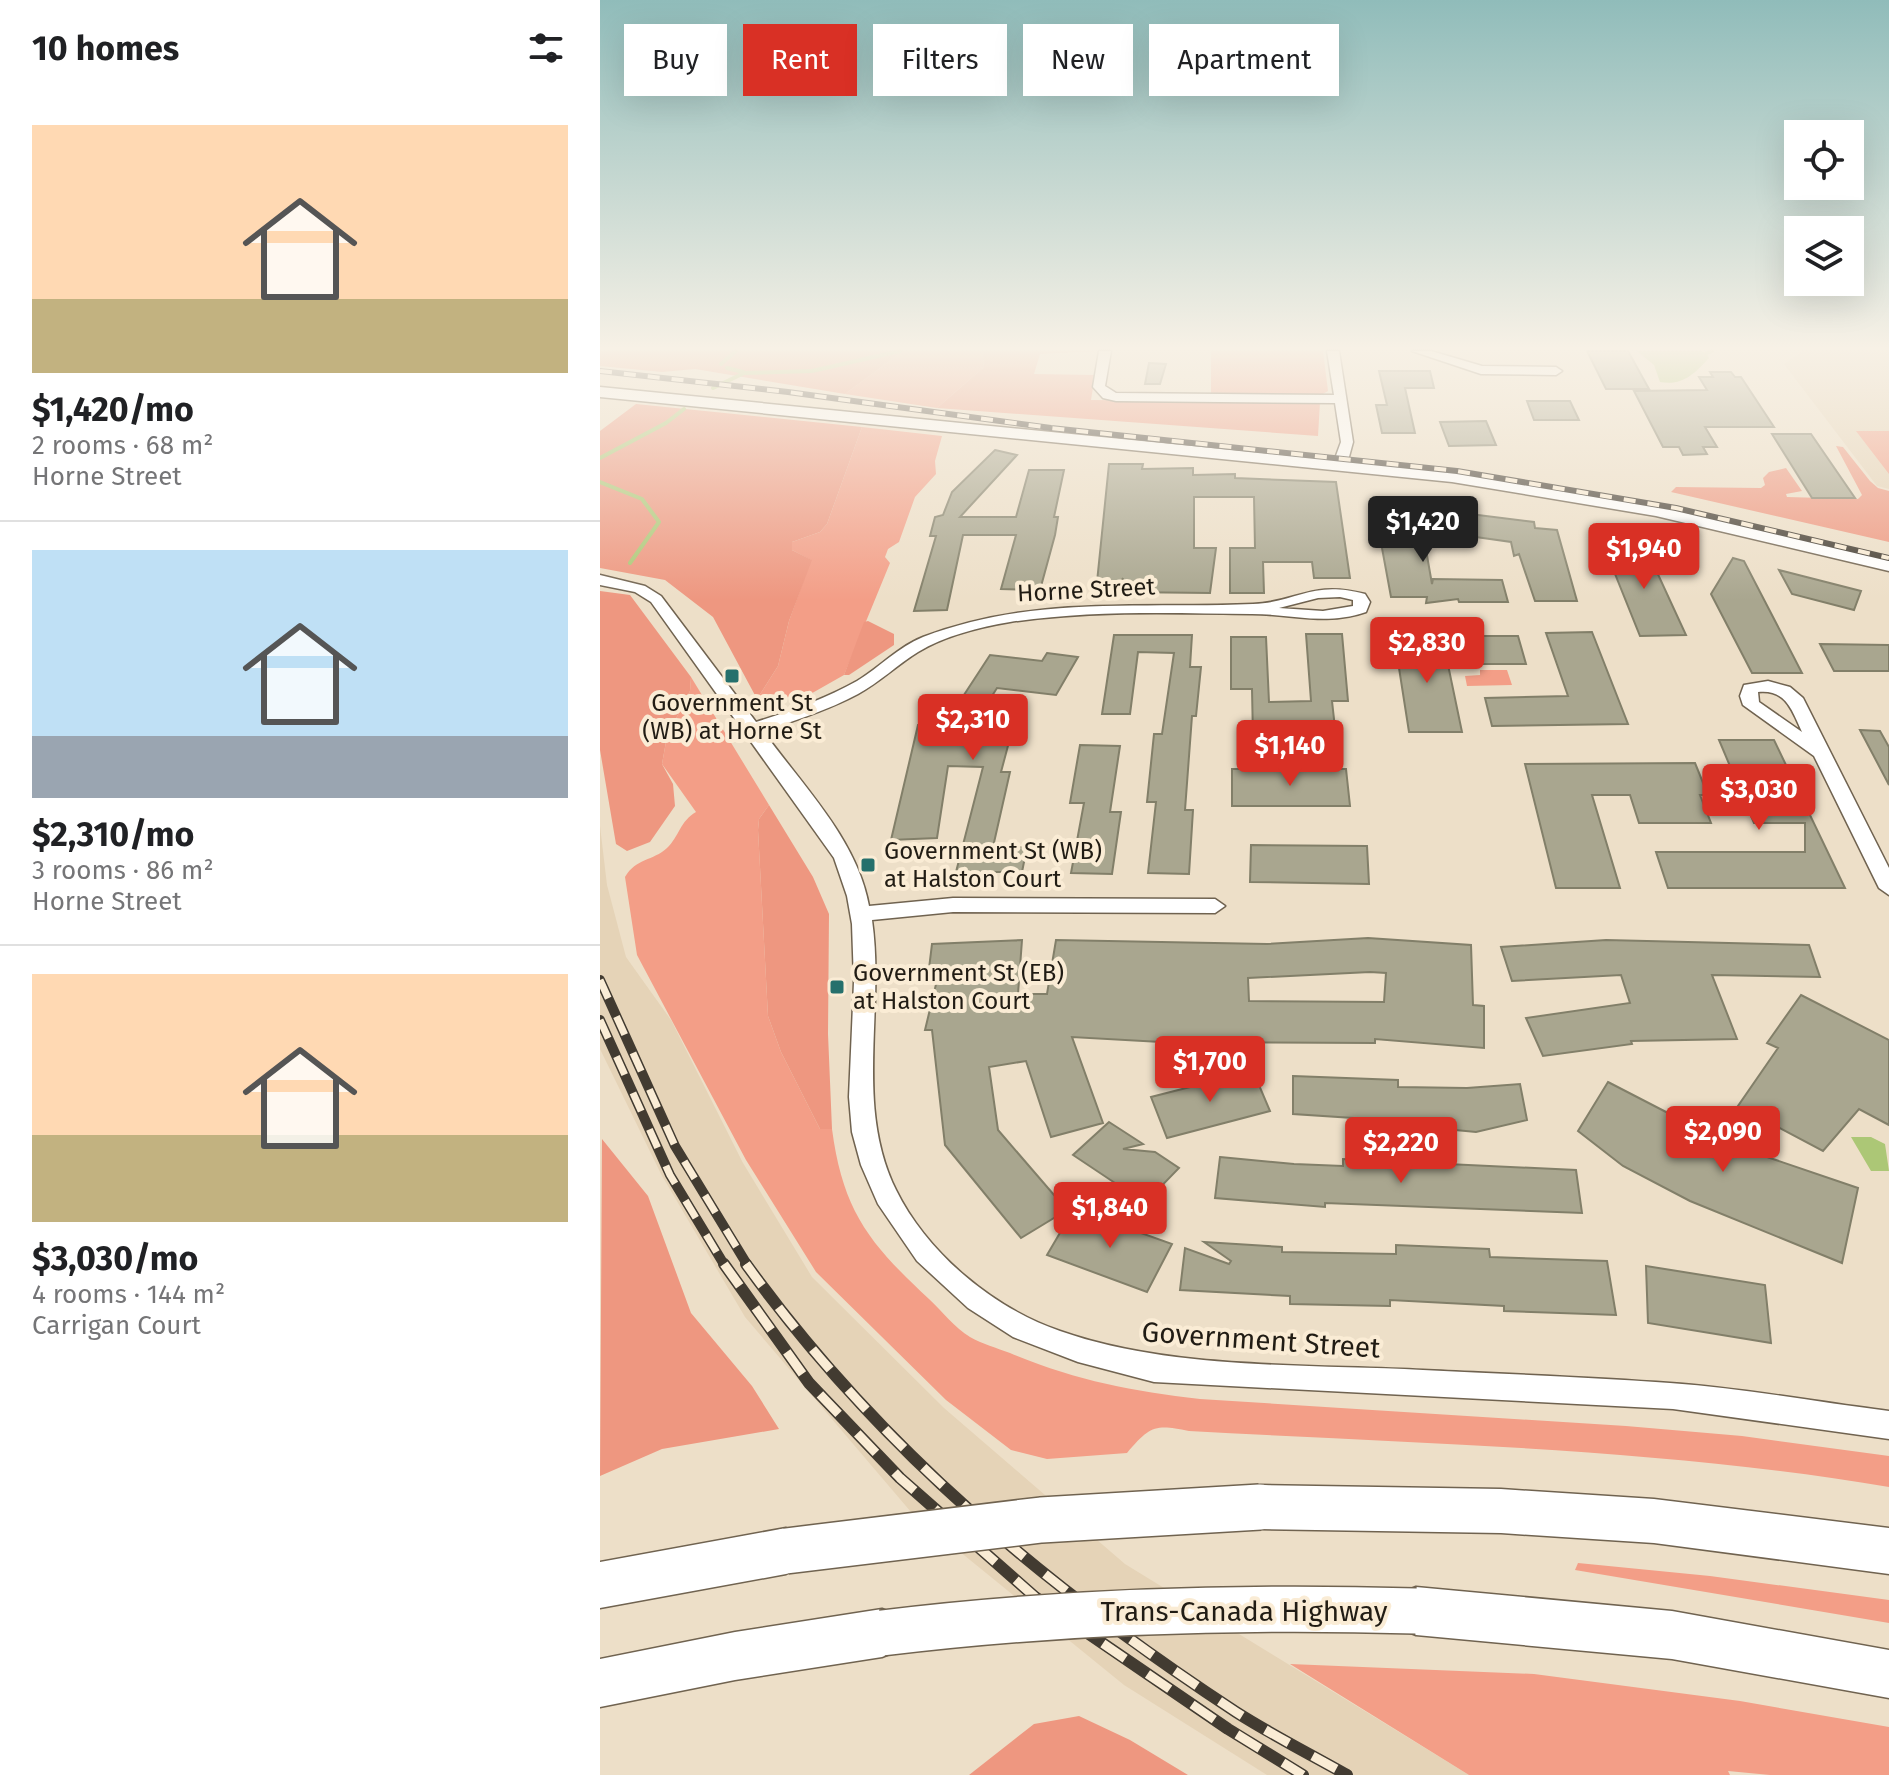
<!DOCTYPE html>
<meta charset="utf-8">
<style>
:root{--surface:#fff;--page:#f2f2f2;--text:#202124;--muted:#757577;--line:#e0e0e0;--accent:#d93025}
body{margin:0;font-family:"Fira Sans",sans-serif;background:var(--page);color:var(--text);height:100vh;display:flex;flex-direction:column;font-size:30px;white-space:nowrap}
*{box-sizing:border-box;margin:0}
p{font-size:26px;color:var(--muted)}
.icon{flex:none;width:44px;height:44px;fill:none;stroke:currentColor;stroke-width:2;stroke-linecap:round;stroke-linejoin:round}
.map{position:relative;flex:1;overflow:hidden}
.sheet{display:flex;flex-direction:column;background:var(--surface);width:600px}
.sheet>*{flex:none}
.top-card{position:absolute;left:24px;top:24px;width:760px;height:72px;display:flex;gap:16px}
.tools{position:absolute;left:1184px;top:120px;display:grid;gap:16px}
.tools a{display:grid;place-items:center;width:80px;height:80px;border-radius:0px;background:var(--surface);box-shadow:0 8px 32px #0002;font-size:40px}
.price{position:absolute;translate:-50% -68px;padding:0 18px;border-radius:8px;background:var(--accent);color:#fff;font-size:26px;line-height:52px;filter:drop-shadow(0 2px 4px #0008)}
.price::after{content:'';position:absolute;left:50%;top:48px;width:24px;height:18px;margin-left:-12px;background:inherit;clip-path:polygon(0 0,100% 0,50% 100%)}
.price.active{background:#222;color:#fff}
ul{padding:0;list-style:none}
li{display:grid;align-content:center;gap:16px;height:424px;padding:0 32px}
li+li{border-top:2px solid var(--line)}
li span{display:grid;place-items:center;height:248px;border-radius:0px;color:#555}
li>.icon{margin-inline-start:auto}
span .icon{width:144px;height:144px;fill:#fffc;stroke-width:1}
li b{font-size:34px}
h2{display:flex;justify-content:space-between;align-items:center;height:96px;padding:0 32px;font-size:34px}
.tag{padding:0 28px;border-radius:0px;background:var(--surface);box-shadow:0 8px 32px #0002;font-size:28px;line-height:72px}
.tag.active{background:var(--accent);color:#fff}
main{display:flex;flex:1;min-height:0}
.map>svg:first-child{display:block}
.built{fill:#e5d3b7}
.green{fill:#f39e87}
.forest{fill:#ee9780}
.water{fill:#acc776}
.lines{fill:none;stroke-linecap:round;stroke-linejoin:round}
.stream{stroke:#acc776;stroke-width:4}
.building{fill:#a9a68f;stroke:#827f69;stroke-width:2;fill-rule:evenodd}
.minor-casing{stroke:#706350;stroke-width:3}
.major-casing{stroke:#706350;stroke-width:3}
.highway-casing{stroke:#706350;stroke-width:3}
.minor{fill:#fff;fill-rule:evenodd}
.major{fill:#fff;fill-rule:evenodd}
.highway{fill:#fff;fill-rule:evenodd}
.rail-far2-casing{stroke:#423b31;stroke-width:6}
.rail-far1-casing{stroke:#423b31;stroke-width:10}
.rail-casing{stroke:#423b31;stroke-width:12}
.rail-far2{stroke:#faecd5;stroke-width:4;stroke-dasharray:12;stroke-linecap:butt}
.rail-far1{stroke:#faecd5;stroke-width:7;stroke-dasharray:20;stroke-linecap:butt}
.rail{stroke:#faecd5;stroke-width:9;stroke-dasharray:27;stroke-linecap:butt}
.highway-bridge-casing{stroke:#706350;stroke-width:48;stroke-linecap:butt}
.highway-bridge{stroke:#fff;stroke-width:45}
.poi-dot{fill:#26706c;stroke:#faecd5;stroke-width:3}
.labels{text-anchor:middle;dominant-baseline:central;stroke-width:8;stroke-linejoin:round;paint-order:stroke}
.street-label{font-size:24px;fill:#211c14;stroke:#faecd5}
.poi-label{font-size:24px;fill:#211c14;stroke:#faecd5;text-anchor:start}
.near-street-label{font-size:28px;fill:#211c14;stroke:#faecd5}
</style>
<main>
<section class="sheet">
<h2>10 homes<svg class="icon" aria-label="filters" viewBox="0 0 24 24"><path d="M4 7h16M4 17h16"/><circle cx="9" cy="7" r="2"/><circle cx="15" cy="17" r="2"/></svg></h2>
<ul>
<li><span style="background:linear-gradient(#ffd9b3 70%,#c2b280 0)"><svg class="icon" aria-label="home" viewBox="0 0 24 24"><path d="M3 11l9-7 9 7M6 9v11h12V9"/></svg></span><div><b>$1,420/mo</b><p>2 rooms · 68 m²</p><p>Horne Street</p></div></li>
<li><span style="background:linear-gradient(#bfe0f5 75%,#9aa5b1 0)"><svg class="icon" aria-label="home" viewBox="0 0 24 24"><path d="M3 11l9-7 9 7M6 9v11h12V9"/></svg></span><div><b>$2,310/mo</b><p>3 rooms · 86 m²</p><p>Horne Street</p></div></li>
<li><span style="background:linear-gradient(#ffd9b3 65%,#c2b280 0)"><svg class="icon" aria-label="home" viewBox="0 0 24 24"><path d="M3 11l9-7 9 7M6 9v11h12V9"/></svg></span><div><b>$3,030/mo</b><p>4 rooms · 144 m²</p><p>Carrigan Court</p></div></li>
</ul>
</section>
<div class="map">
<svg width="1289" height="1775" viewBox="0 0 1289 1775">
<rect width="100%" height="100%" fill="#eddfc8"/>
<path class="built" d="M 1203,351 L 1289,351 L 1289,489 L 1277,486 L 1184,364 Z
M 0,826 L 7,885 L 26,957 L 71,1020 L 143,1163 L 212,1277 L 344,1408 L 525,1564 L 869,1775 L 667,1775 L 524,1685 L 311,1512 L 145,1317 L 61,1174 L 0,1049 Z"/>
<path class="green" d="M 303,351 L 382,351 L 384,367 L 337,408 L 245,394 Z
M 611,351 L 723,351 L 728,391 L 721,395 L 611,396 Z
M 262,427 L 342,436 L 335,461 L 336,474 L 315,497 L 299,542 L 288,549 L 285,557 L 290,563 L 244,675 L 207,696 L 157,699 L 178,666 L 189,621 L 211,560 L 192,550 L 192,542 L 220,532 L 227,524 Z
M 1256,431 L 1289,431 L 1289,474 Z
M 880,670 L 907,670 L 912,685 L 867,686 L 865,676 L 880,675 Z
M 91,677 L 169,805 L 159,819 L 158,830 L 168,1016 L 181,1052 L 220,1129 L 232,1129 C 243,1212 270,1244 329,1299 C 342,1311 355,1328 370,1337 C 382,1344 397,1348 410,1353 C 474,1380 531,1391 600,1399 L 1026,1426 L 1142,1436 L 1289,1456 L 1289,1487 C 1058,1448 823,1444 589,1431 C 555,1424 550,1426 527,1453 L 447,1459 L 411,1450 L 346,1400 L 216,1272 L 146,1160 L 37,955 L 25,877 C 36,858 53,861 67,848 C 79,837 80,821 96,812 L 62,764 L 67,736 L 90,691 Z
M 978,1563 L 1110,1576 L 1289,1600 L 1289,1623 L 975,1570 Z
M 690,1664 L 934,1674 L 1140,1701 L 1289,1727 L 1289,1775 L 1170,1775 L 1128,1771 L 1130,1775 L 869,1775 Z"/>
<path class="forest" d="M 0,351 L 303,351 L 245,394 L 95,369 L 62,372 L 0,366 Z
M 382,351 L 497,351 L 440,354 L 434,374 L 495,375 L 491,400 L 720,402 L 718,436 L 337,408 L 384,367 Z
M 36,404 L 262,427 L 227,524 L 220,532 L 192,542 L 192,550 L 212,560 L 189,621 L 178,666 L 157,699 L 113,617 L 65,580 L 0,568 L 0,431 Z
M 1236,446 L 1243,447 L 1270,481 L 1278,488 L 1289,491 L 1289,542 L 1071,492 L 1076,487 L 1161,488 L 1165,485 L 1163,478 L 1169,472 L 1186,468 L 1202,491 L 1186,494 L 1187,497 L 1258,499 L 1262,495 Z
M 0,591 L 30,595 L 91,677 L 90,691 L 67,736 L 62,764 L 73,784 L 75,806 L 50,842 L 27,851 L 16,844 L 0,750 Z
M 268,621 L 294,634 L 294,645 L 249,675 L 244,675 L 264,622 Z
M 169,805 L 213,877 L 229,914 L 228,1034 L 232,1129 L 220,1129 L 181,1052 L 168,1016 L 158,830 L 159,819 Z
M 2,1139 L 48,1196 L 91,1313 L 152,1386 L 179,1429 L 62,1449 L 0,1476 Z
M 479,1716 L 530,1740 L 588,1775 L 369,1775 L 434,1724 Z"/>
<path class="water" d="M 1037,351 L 1101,351 L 1107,353 L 1109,358 C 1094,374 1083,386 1060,382 L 1054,365 Z
M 1251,1137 L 1271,1137 L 1285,1144 L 1289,1171 L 1271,1171 Z"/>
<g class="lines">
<path class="stream" d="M 1107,353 L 1112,351
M 121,364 L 136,351
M 127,368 L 143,372
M 113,388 L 144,373 L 212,371 L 300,351
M 0,458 L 66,423 L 84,409
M 0,482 L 42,499 L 59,522 L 30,563"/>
</g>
<path class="building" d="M 987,351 L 1028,351 L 1049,389 L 1006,389 Z
M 549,363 L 566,364 L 560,384 L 545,384 Z
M 779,371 L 830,371 L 834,388 L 805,388 L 815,433 L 782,433 L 776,405 L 787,405 Z
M 1110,372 L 1131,372 L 1135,377 L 1141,377 L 1174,427 L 1105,427 L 1117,447 L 1103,447 L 1107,454 L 1083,455 L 1079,447 L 1063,447 L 1034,391 L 1107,390 L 1099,377 L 1113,377 Z
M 927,401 L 970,401 L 979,420 L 934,420 Z
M 886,421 L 896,445 L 849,446 L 840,422 Z
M 1172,434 L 1211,434 L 1255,498 L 1212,498 Z
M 395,450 L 417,455 L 360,517 L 416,517 L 429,470 L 464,470 L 454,517 L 458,517 L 455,535 L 440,590 L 401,589 L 416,535 L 363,535 L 347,610 L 314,611 L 336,536 L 330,536 L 335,517 L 343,515 L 352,492 Z
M 509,464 L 543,464 L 542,469 L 593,468 L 593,475 L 635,474 L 635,478 L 736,482 L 750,578 L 714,578 L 712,562 L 663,562 L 664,593 L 630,593 L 630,548 L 655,548 L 654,497 L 594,497 L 594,548 L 616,548 L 610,593 L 520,592 L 523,578 L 515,592 L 496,592 Z
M 794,505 L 802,505 L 804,511 L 819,510 L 832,584 L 833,579 L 902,580 L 908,602 L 859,602 L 858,599 L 826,603 L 827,597 L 791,597 L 775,510 Z
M 854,512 L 934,522 L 935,528 L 957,530 L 977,601 L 935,601 L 919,554 L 914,556 L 911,542 L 847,533 Z
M 1003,544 L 1044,544 L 1086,635 L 1040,636 Z
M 1133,558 L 1144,561 L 1202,673 L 1152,673 L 1111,594 Z
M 1179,570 L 1261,591 L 1254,610 L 1192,594 Z
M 992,632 L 1028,724 L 892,726 L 885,698 L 968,696 L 946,633 Z
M 706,634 L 742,634 L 748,701 L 732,701 L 736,737 L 653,738 L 652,689 L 631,689 L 631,637 L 666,637 L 669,702 L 711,701 Z
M 514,635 L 592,635 L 590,667 L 601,667 L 596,716 L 592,716 L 585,810 L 593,810 L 589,874 L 548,873 L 556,802 L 547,802 L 554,734 L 562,734 L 574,653 L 538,652 L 530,714 L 502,714 Z
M 794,636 L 842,636 L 862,732 L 809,732 Z
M 868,636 L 918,636 L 926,664 L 876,664 Z
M 1220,644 L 1289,645 L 1289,671 L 1234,671 Z
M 447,653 L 478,657 L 456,695 L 397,688 L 373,726 L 413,727 L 401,772 L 410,772 L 393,847 L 427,847 L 422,872 L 356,872 L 383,767 L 348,766 L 337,838 L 291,840 L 318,725 L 345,724 L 390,655 L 442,661 Z
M 1260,730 L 1280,731 L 1289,747 L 1289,785 Z
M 1119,740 L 1174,740 L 1245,888 L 1068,888 L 1056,852 L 1205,852 L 1205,823 L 1154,823 Z
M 480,745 L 520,746 L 510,812 L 521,812 L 512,874 L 471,873 L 484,803 L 470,803 Z
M 1095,763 L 1108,795 L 1100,795 L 1111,823 L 1039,823 L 1030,795 L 992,795 L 1020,888 L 956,888 L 925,764 Z
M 632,769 L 746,769 L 750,806 L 632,806 Z
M 651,845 L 767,846 L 769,884 L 650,882 Z
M 768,938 L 871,945 L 873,1005 L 884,1006 L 884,1048 L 775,1039 L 775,1043 L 561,1042 L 472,1037 L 503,1123 L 451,1137 L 426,1061 L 389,1067 L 398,1130 L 467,1210 L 421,1238 L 345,1145 L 332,1030 L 325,1030 L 338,976 L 328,977 L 332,944 L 422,940 L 418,994 L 447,994 L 456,940 L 667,944 ZM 770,972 L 786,973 L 784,1002 L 649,1001 L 648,978 Z
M 1006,940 L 1209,945 L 1220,977 L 1112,975 L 1137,1039 L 1031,1041 L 1032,1044 L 943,1056 L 926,1018 L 1030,1003 L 1021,975 L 912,981 L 901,947 Z
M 1201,995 L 1289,1040 L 1289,1125 L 1259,1109 L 1223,1151 L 1138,1106 L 1178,1048 L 1167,1043 Z
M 653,1071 L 670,1111 L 567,1138 L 551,1097 Z
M 693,1076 L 798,1080 L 798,1087 L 867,1088 L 920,1084 L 927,1120 L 876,1132 L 814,1126 L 814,1122 L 693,1114 Z
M 1008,1082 L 1126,1143 L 1258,1188 L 1242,1263 L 1090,1201 L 1023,1166 L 978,1131 Z
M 509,1122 L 543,1144 L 523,1149 L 555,1152 L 579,1168 L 545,1203 L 473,1155 Z
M 620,1157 L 694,1164 L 743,1166 L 743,1159 L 976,1170 L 982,1213 L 725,1203 L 725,1207 L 615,1198 Z
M 474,1209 L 572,1244 L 547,1292 L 447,1255 Z
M 604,1242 L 682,1247 L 682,1252 L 796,1254 L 796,1245 L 889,1249 L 890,1257 L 1007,1261 L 1016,1315 L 904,1311 L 904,1306 L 790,1300 L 790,1306 L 690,1304 L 690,1296 L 580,1290 L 585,1248 L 629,1264 L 631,1261 Z
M 1046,1266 L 1165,1285 L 1171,1343 L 1048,1323 Z"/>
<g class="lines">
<g class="minor-casing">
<path id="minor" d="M 499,351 L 511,351 L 505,386 L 516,393 L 734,395 L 727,351 L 739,351 L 753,442 L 747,464 L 740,468 L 733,464 L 741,442 L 735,403 L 516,401 L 503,398 L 493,387 Z
M 812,351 L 831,351 L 882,366 L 956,367 L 962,371 L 956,375 L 881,374 Z
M 0,575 L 45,586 L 61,596 L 156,722 C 191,711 225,699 257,681 C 280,667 298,647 323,637 C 434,595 538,609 653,604 C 699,602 711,580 765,594 L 770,602 L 766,612 C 726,626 692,614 652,614 C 571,613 490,610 410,622 C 380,627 344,636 318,652 C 297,665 280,682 258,694 C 228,710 195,721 163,731 C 202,785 257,839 269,906 L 353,898 L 615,899 L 625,906 L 615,913 L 353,912 L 272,920 C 285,1010 254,1105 296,1190 C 327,1253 393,1308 460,1331 C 571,1370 706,1364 823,1370 C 906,1374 988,1377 1070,1383 C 1143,1388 1216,1402 1289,1411 L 1289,1439 L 1073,1409 L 554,1382 L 478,1362 L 413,1337 L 368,1308 L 317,1261 L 278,1204 L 261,1165 L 252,1132 L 249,1097 L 254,982 L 252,924 L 247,896 L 234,858 L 51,602 L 35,592 L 0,585 ZM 740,597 L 753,600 L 753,606 L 723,611 L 679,608 L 718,598 Z
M 1168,681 L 1190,687 L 1203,698 L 1289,868 L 1289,895 L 1279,888 L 1214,756 L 1143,705 L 1140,696 L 1144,685 ZM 1158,692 C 1186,689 1192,710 1202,732 L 1159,702 Z"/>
</g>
<g class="major-casing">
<path id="major" d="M 0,387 L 852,472 L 1056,506 L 1289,559 L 1289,571 L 1056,516 L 852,482 L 0,397 Z"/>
</g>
<g class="highway-casing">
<path id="highway" d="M 660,1485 L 901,1489 L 1054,1499 L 1289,1528 L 1289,1574 L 1054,1543 L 901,1533 L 660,1529 L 644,1523 L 638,1507 L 644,1491 Z
M 186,1528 L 202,1535 L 209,1551 L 202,1567 L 186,1574 L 0,1608 L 0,1562 Z
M 816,1587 L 1072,1611 L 1289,1650 L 1289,1698 L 1072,1659 L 816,1635 L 799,1628 L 792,1611 L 799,1594 Z
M 282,1609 L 299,1616 L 306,1633 L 299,1650 L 282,1657 L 135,1680 L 0,1707 L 0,1659 L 135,1632 Z"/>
</g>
<use href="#minor" class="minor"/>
<use href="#major" class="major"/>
<use href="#highway" class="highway"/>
<g class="rail-far2-casing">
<path id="rail-far2" d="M 0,371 L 188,392 L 451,428 L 857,471 L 1076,508 L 1289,558"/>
</g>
<g class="rail-far1-casing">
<path id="rail-far1" d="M 0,980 L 75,1146 L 148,1266
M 0,1020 L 70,1175 L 125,1266"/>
</g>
<g class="rail-casing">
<path id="rail" d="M 124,1264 L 209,1383 L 300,1478 L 435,1597 L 628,1729 L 703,1775
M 146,1264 C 279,1448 447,1588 636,1712 C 672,1735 710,1754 747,1775"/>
</g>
<use href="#rail-far2" class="rail-far2"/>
<use href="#rail-far1" class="rail-far1"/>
<use href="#rail" class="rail"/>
<g class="highway-bridge-casing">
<path id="highway-bridge" d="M 186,1551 L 441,1520 L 660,1507
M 282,1633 C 460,1611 637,1606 816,1611"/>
</g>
<use href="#highway-bridge" class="highway-bridge"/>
</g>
<linearGradient id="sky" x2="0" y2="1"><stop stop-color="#90bcba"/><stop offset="0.58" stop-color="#f7f1e6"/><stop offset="1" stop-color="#f7f1e6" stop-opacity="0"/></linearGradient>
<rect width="1289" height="600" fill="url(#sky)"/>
<g class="poi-dot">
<rect x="124" y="668" width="16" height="16" rx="4"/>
<rect x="260" y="857" width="16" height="16" rx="4"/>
<rect x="229" y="979" width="16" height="16" rx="4"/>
</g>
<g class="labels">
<g class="street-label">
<text transform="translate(486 590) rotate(-3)">Horne Street</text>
</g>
<g class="poi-label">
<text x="132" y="703" text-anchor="middle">Government St<tspan x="132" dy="28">(WB) at Horne St</tspan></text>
<text x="284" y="851">Government St (WB)<tspan x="284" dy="28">at Halston Court</tspan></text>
<text x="253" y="973">Government St (EB)<tspan x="253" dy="28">at Halston Court</tspan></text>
</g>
<g class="near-street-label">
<text transform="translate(661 1340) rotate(4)">Government Street</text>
<text x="644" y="1611">Trans-Canada Highway</text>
</g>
</g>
</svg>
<div class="tools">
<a><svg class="icon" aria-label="locate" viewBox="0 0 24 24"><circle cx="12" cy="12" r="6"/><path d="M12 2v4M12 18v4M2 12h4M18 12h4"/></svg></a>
<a><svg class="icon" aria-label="layers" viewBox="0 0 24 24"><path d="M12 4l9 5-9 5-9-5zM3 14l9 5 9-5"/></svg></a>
</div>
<b class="price active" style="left:823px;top:564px">$1,420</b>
<b class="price" style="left:1044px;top:591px">$1,940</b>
<b class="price" style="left:827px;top:685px">$2,830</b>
<b class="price" style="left:373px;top:762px">$2,310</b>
<b class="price" style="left:690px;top:788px">$1,140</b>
<b class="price" style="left:1159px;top:832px">$3,030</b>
<b class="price" style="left:610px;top:1104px">$1,700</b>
<b class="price" style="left:1123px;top:1174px">$2,090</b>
<b class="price" style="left:801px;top:1185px">$2,220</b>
<b class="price" style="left:510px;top:1250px">$1,840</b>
<div class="top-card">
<a class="tag">Buy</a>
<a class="tag active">Rent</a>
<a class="tag">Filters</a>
<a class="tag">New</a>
<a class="tag">Apartment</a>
</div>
</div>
</main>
